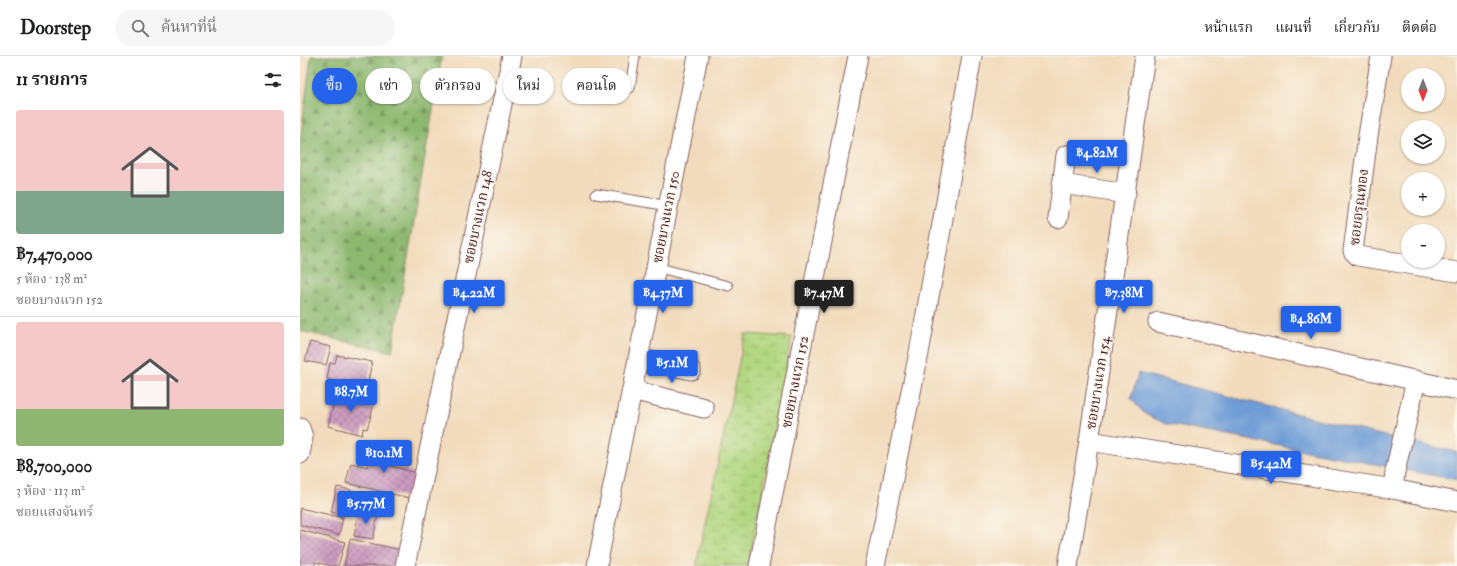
<!DOCTYPE html>
<html lang="th">
<meta charset="utf-8">
<style>
:root{--surface:#fff;--page:#f6f6f6;--text:#202124;--muted:#757577;--line:#e0e0e0;--accent:#2563eb}
body{margin:0;font-family:"IM FELL Double Pica","Noto Serif Thai",serif;background:var(--page);color:var(--text);height:100vh;display:flex;flex-direction:column;font-size:15px;white-space:nowrap}
*{box-sizing:border-box;margin:0}
p{font-size:13px;color:var(--muted)}
.icon{flex:none;width:22px;height:22px;fill:none;stroke:currentColor;stroke-width:2;stroke-linecap:round;stroke-linejoin:round}
.map{position:relative;flex:1;overflow:hidden}
.details{display:flex;flex-direction:column;background:var(--surface);width:300px}
.details>*{flex:none}
.banner{position:absolute;left:12px;top:12px;width:380px;height:36px;display:flex;gap:8px}
.needle{width:26px;rotate:180deg}
.tools{position:absolute;left:1101px;top:12px;display:grid;gap:8px}
.tools a{display:grid;place-items:center;width:44px;height:44px;border-radius:50%;background:var(--surface);box-shadow:0 1px 3px #0004;font-size:20px}
.price{position:absolute;translate:-50% -34px;padding:0 9px;border-radius:4px;background:var(--accent);color:#fff;font-size:13px;line-height:26px;filter:drop-shadow(0 1px 2px #0008)}
.price::after{content:'';position:absolute;left:50%;top:24px;width:12px;height:9px;margin-left:-6px;background:inherit;clip-path:polygon(0 0,100% 0,50% 100%)}
.price.selected{background:#222;color:#fff}
ul{padding:0;list-style:none}
li{display:grid;align-content:center;gap:8px;height:212px;padding:0 16px}
li+li{border-top:1px solid var(--line)}
li span{display:grid;place-items:center;height:124px;border-radius:4px;color:#555}
li>.icon{margin-inline-start:auto}
span .icon{width:72px;height:72px;fill:#fffc;stroke-width:1}
li b{font-size:17px}
h2{display:flex;justify-content:space-between;align-items:center;height:48px;padding:0 16px;font-size:17px}
.pill{padding:0 14px;border-radius:18px;background:var(--surface);box-shadow:0 1px 3px #0004;font-size:14px;line-height:36px}
.pill.selected{background:var(--accent);color:#fff}
header{display:flex;align-items:center;gap:24px;box-sizing:border-box;height:56px;padding:0 20px;background:var(--surface);border-bottom:1px solid var(--line)}
header strong{font-size:19px}
nav{display:flex;gap:22px;margin-inline-start:auto;font-size:14px}
.search{width:280px;height:36px;background:var(--page);display:flex;align-items:center;gap:10px;box-sizing:border-box;padding:0 14px;border-radius:22px;color:var(--muted);font-size:15px}
main{display:flex;flex:1;min-height:0}
.map>svg:first-child{display:block}
.forest{fill:url(#forest-firs);stroke:#6c6c4d}
.wetland{fill:url(#wetland-marsh);stroke:#7e7b56}
.water{fill:#6e9cd6;stroke:#5c5e80}
.building{fill:url(#building-cross-hatch)}
.lines{fill:none;stroke-linecap:round;stroke-linejoin:round}
.lane-casing{stroke:#85615e;stroke-width:11}
.street-casing{stroke:#85615e;stroke-width:21}
.lane{stroke:#fff;stroke-width:9}
.street{stroke:#fff;stroke-width:19}
.labels{text-anchor:middle;dominant-baseline:central;stroke-width:3;stroke-linejoin:round;paint-order:stroke}
.street-label{font-size:14px;fill:#4a1f2b;stroke:#fbf7ec}
</style>
<header>
<strong>Doorstep</strong>
<div class="search"><svg class="icon" aria-label="search" viewBox="0 0 24 24"><circle cx="10" cy="10" r="6"/><path d="M15 15l6 6"/></svg>ค้นหาที่นี่</div>
<nav><a>หน้าแรก</a><a>แผนที่</a><a>เกี่ยวกับ</a><a>ติดต่อ</a></nav>
</header>
<main>
<section class="details">
<h2>11 รายการ<svg class="icon" aria-label="filters" viewBox="0 0 24 24"><path d="M4 7h16M4 17h16"/><circle cx="9" cy="7" r="2"/><circle cx="15" cy="17" r="2"/></svg></h2>
<ul>
<li><span style="background:linear-gradient(#f6c9c9 65%,#7fa58c 0)"><svg class="icon" aria-label="home" viewBox="0 0 24 24"><path d="M3 11l9-7 9 7M6 9v11h12V9"/></svg></span><div><b>฿7,470,000</b><p>5 ห้อง · 138 m²</p><p>ซอยบางแวก 152</p></div></li>
<li><span style="background:linear-gradient(#f6c9c9 70%,#8fb573 0)"><svg class="icon" aria-label="home" viewBox="0 0 24 24"><path d="M3 11l9-7 9 7M6 9v11h12V9"/></svg></span><div><b>฿8,700,000</b><p>3 ห้อง · 113 m²</p><p>ซอยแสงจันทร์</p></div></li>
</ul>
</section>
<div class="map">
<svg width="1157" height="510" viewBox="0 0 1157 510">
<defs>
<pattern id="forest-firs" width="22" height="20" patternUnits="userSpaceOnUse"><rect width="22" height="20" fill="#8db86f"/><path d="M5 1l3.5 6h-7zM16 11l3.5 6h-7z" fill="#75955b"/></pattern>
<pattern id="wetland-marsh" width="20" height="14" patternUnits="userSpaceOnUse"><rect width="20" height="14" fill="#b2d781"/><path d="M1 5h8M5 5V1M11 12h8M15 12V8" fill="none" stroke="#9bb870"/></pattern>
<pattern id="building-cross-hatch" width="8" height="8" patternUnits="userSpaceOnUse"><rect width="8" height="8" fill="#cc9dc1"/><path d="M0 0l8 8M0 8l8-8" fill="none" stroke="#a87f9d"/></pattern>
</defs>
<rect width="100%" height="100%" fill="#fbf7ec"/>
<filter id="ink" filterUnits="userSpaceOnUse"><feTurbulence type="fractalNoise" baseFrequency=".025" numOctaves="2"/><feDisplacementMap in="SourceGraphic" scale="8" xChannelSelector="R" yChannelSelector="G"/><feConvolveMatrix kernelMatrix="1 2 1 2 8 2 1 2 1" color-interpolation-filters="sRGB"/></filter>
<filter id="wash" filterUnits="userSpaceOnUse"><feTurbulence type="fractalNoise" baseFrequency=".012" numOctaves="4" result="noise"/><feDisplacementMap in="SourceGraphic" scale="16" xChannelSelector="R" yChannelSelector="G"/><feGaussianBlur stdDeviation="0.9" result="paint"/><feColorMatrix in="noise" values="0 0 0 0 0 0 0 0 0 0 0 0 0 0 0 0 0 1.4 0 .05"/><feComposite in="paint" operator="in"/></filter>
<g filter="url(#wash)">
<rect width="100%" height="100%" fill="#f2dbbc"/>
<path class="forest" d="M 11,0 L 142,0 L 92,296 L 0,275 L 0,85 Z"/>
<path class="wetland" d="M 445,278 L 492,281 L 448,510 L 396,510 Z"/>
<path class="water" d="M 838,317 L 1072,377 L 1157,396 L 1157,424 L 866,368 L 845,358 L 831,343 Z"/>
<g id="blocks">
<path class="building" d="M 10,286 L 31,291 L 26,309 L 5,305 Z
M 37,299 L 72,306 L 67,330 L 56,328 L 55,331 L 27,323 L 30,307 L 35,307 Z
M 37,335 L 75,345 L 67,373 L 63,372 L 62,379 L 28,370 Z
M 73,387 L 95,392 L 91,410 L 120,418 L 114,443 L 46,427 L 51,407 L 67,411 Z
M 37,431 L 51,434 L 44,460 L 31,456 Z
M 0,452 L 43,462 L 39,479 L 0,469 Z
M 59,454 L 78,458 L 73,483 L 54,480 Z
M 0,474 L 45,486 L 38,510 L 30,510 L 16,506 L 14,510 L 0,510 Z
M 50,483 L 102,494 L 98,510 L 44,510 Z"/>
</g>
</g>
<g filter="url(#ink)">
<use href="#blocks" fill-opacity="0" stroke="#85615e" stroke-width="1"/>
<g class="lines">
<g class="lane-casing">
<path id="lane" d="M 330,32 L 335,0
M 296,138 L 369,150
M 356,211 L 428,230"/>
</g>
<g class="street-casing">
<path id="street" d="M 1081,0 L 1068,80 L 1053,195 L 1058,200 L 1157,216
M 762,128 L 826,138
M 758,162 L 766,99
M 858,266 L 1157,334
M 338,302 L 391,314
M 332,334 L 404,352
M 0,372 L 3,381 L 0,398
M 789,385 L 1093,433 L 1157,446
M 1093,433 L 1095,416 L 1116,324
M 105,510 L 212,0
M 297,510 L 398,0
M 459,510 L 558,0
M 575,510 L 619,297 L 672,0
M 768,510 L 789,385 L 845,0"/>
</g>
<use href="#lane" class="lane"/>
<use href="#street" class="street"/>
</g>
</g>
<g class="labels">
<g class="street-label">
<text transform="translate(1059 151) rotate(-83)">ซอยอรุณทอง</text>
<text transform="translate(178 161) rotate(-78)">ซอยบางแวก 148</text>
<text transform="translate(366 161) rotate(-79)">ซอยบางแวก 150</text>
<text transform="translate(495 326) rotate(-79)">ซอยบางแวก 152</text>
<text transform="translate(798 327) rotate(-81)">ซอยบางแวก 154</text>
</g>
</g>
</svg>
<div class="tools">
<a><svg class="needle" viewBox="-14 -14 28 28"><path d="M0-13l5 13h-10z" fill="#e53935"/><path d="M0 13l5-13h-10z" fill="#757577"/></svg></a>
<a><svg class="icon" aria-label="layers" viewBox="0 0 24 24"><path d="M12 4l9 5-9 5-9-5zM3 14l9 5 9-5"/></svg></a>
<a>+</a>
<a>−</a>
</div>
<b class="price" style="left:797px;top:118px">฿4.82M</b>
<b class="price" style="left:174px;top:258px">฿4.22M</b>
<b class="price" style="left:363px;top:258px">฿4.37M</b>
<b class="price selected" style="left:524px;top:258px">฿7.47M</b>
<b class="price" style="left:824px;top:258px">฿7.38M</b>
<b class="price" style="left:1011px;top:284px">฿4.86M</b>
<b class="price" style="left:372px;top:328px">฿5.1M</b>
<b class="price" style="left:51px;top:357px">฿8.7M</b>
<b class="price" style="left:84px;top:418px">฿10.1M</b>
<b class="price" style="left:971px;top:429px">฿5.42M</b>
<b class="price" style="left:66px;top:469px">฿5.77M</b>
<div class="banner">
<a class="pill selected">ซื้อ</a>
<a class="pill">เช่า</a>
<a class="pill">ตัวกรอง</a>
<a class="pill">ใหม่</a>
<a class="pill">คอนโด</a>
</div>
</div>
</main>
